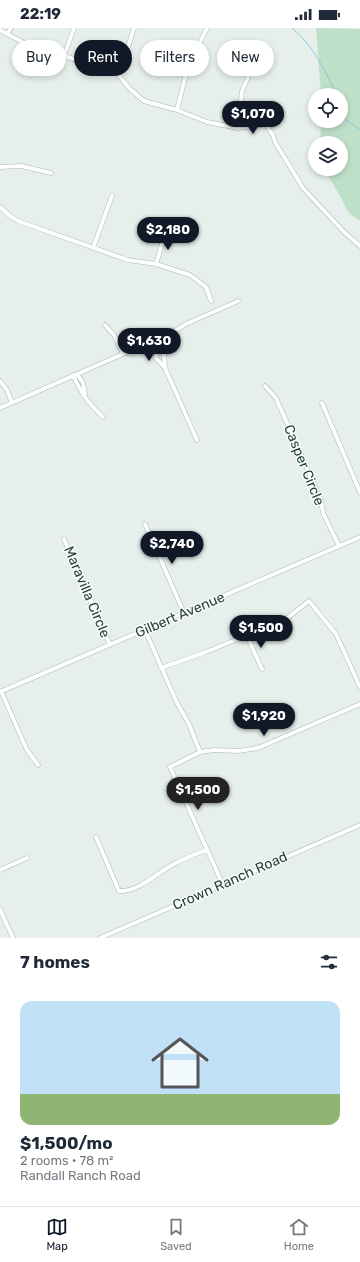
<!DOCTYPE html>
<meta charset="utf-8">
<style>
:root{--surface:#fff;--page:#f2f2f3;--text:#1f2937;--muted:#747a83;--line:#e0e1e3;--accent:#111827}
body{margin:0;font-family:Rubik,sans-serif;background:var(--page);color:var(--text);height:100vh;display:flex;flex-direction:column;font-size:15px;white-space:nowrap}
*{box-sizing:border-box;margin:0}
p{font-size:13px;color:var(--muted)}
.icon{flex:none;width:22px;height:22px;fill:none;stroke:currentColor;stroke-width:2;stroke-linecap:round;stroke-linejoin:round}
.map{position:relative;height:910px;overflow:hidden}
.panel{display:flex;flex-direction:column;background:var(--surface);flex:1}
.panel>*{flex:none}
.top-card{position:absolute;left:12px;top:12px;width:336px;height:36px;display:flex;gap:8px}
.tools{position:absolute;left:308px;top:60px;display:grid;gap:8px}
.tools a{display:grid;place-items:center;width:40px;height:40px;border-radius:50%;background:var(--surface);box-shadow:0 2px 6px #0003;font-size:20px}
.price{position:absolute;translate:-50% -34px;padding:0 9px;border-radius:14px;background:var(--accent);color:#fff;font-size:13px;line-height:26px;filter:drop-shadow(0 1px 2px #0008)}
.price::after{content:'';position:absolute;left:50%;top:24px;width:12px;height:9px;margin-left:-6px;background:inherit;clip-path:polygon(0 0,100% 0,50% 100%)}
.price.active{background:#222;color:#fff}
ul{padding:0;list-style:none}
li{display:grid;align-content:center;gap:8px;height:212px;padding:0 20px}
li+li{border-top:1px solid var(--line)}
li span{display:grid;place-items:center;height:124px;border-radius:12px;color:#555}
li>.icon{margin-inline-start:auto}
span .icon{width:72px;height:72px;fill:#fffc;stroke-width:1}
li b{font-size:17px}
h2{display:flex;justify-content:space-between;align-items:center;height:48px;padding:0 20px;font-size:17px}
.chip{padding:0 14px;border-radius:18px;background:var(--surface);box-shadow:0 2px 6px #0003;font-size:14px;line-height:36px}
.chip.active{background:var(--accent);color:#fff}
.status{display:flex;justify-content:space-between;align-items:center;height:28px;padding:0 20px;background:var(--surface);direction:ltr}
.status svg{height:11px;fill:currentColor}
.dock{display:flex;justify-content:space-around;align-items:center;height:56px;border-top:1px solid var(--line);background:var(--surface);font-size:11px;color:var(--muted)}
.dock a{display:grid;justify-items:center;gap:2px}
.dock .active{color:var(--accent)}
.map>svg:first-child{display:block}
.green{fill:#bfe0c8}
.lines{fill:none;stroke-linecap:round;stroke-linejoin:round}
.stream{stroke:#8ec9d4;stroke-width:1}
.minor-casing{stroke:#a8b8b2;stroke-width:5}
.minor{stroke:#fff;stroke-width:4}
.labels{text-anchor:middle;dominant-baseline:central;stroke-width:3;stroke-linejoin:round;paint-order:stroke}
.street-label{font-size:14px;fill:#24423a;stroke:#f7fbf9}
</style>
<div class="status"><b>22:19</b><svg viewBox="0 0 49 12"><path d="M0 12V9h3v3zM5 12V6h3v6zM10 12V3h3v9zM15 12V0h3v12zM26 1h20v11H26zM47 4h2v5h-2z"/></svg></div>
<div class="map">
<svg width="360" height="910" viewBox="0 0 360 910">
<rect width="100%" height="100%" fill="#e6efeb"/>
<path class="green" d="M 316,0 L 360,1 L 360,193 L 349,185 L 325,141 L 341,141 L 341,115 L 320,115 L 321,93 L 341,93 L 341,67 L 321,67 Z"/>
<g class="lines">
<path class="stream" d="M 292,0 C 313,17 325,43 337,67
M 341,78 L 346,92 L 360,102"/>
<g class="minor-casing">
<path id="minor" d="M 0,2 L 24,15 L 117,45 L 129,60 L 144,73 L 177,82 L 207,94 L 238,100 L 251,99 L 265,96 L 273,107 L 275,114 L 303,160 L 344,204 L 360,218
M 7,6 L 11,0
M 64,28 L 74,0
M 117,45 L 121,41 L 134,0
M 177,82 L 188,38 L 207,0
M 238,100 L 242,63 L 249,47
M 0,139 L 21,138 L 51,145
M 0,179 L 10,188 L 18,193 L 128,232 L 156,236 L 190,247 L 206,259 L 211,273
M 93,220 L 112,168
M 156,236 L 165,206
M 105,297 L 114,307 L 123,326
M 153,312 L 157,322 L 156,330 L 165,340 L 197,412
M 157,322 L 164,326 L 165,340
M 77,346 L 83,355 L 85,366
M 73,347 C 81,365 89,376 103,389
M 0,353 L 7,362 L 12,375
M 265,358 L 276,370 L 321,472 L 323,485 L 339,518
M 322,375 L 360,464
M 0,380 L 173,304 L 186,296 L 238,273
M 145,496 L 184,585
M 64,511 L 110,617
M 145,602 L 177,675 L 189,696 L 200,724
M 247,608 L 262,641
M 161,640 L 206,624 L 286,591 L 309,573 L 336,606 L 360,659
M 1,663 L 27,722 L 38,737
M 0,664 L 360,509
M 96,809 L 119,863 C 138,864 156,846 172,837 C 183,831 195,826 207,822
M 0,842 L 27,830
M 223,857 L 170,739 L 200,724 L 214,722 L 239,723 L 258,720 L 360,676
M 0,881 L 13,910
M 100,910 L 360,797"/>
</g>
<use href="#minor" class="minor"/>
</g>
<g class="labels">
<g class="street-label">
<text transform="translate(304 437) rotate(68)">Casper Circle</text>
<text transform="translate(87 564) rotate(67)">Maravilla Circle</text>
<text transform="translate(180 587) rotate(-23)">Gilbert Avenue</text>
<text transform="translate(230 853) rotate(-24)">Crown Ranch Road</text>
</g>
</g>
</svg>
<div class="tools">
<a><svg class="icon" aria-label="locate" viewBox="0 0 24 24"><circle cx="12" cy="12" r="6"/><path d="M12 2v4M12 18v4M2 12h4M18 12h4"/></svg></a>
<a><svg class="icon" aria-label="layers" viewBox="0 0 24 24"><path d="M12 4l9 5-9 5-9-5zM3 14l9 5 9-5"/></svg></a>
</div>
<b class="price" style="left:253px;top:107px">$1,070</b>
<b class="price" style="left:168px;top:223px">$2,180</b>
<b class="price" style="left:149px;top:334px">$1,630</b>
<b class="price" style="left:172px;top:537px">$2,740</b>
<b class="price" style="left:261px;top:621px">$1,500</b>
<b class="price" style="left:264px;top:709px">$1,920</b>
<b class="price active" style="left:198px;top:783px">$1,500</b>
<div class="top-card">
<a class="chip">Buy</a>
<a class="chip active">Rent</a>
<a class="chip">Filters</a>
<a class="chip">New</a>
</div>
</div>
<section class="panel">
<h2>7 homes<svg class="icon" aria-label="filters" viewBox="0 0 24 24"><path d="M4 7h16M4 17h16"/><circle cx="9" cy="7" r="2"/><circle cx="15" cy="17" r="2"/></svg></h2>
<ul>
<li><span style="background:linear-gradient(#bfe0f5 75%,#8fb573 0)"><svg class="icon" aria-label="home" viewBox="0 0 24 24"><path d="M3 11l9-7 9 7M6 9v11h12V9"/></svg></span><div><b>$1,500/mo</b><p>2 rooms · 78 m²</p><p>Randall Ranch Road</p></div></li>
</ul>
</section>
<nav class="dock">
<a class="active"><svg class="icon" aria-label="map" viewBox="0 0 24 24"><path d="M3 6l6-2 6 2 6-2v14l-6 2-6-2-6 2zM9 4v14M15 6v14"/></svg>Map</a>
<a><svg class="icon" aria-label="saved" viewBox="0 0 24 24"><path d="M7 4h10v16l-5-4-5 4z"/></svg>Saved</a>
<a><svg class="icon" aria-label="home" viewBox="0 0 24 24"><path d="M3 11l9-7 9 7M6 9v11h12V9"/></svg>Home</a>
</nav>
